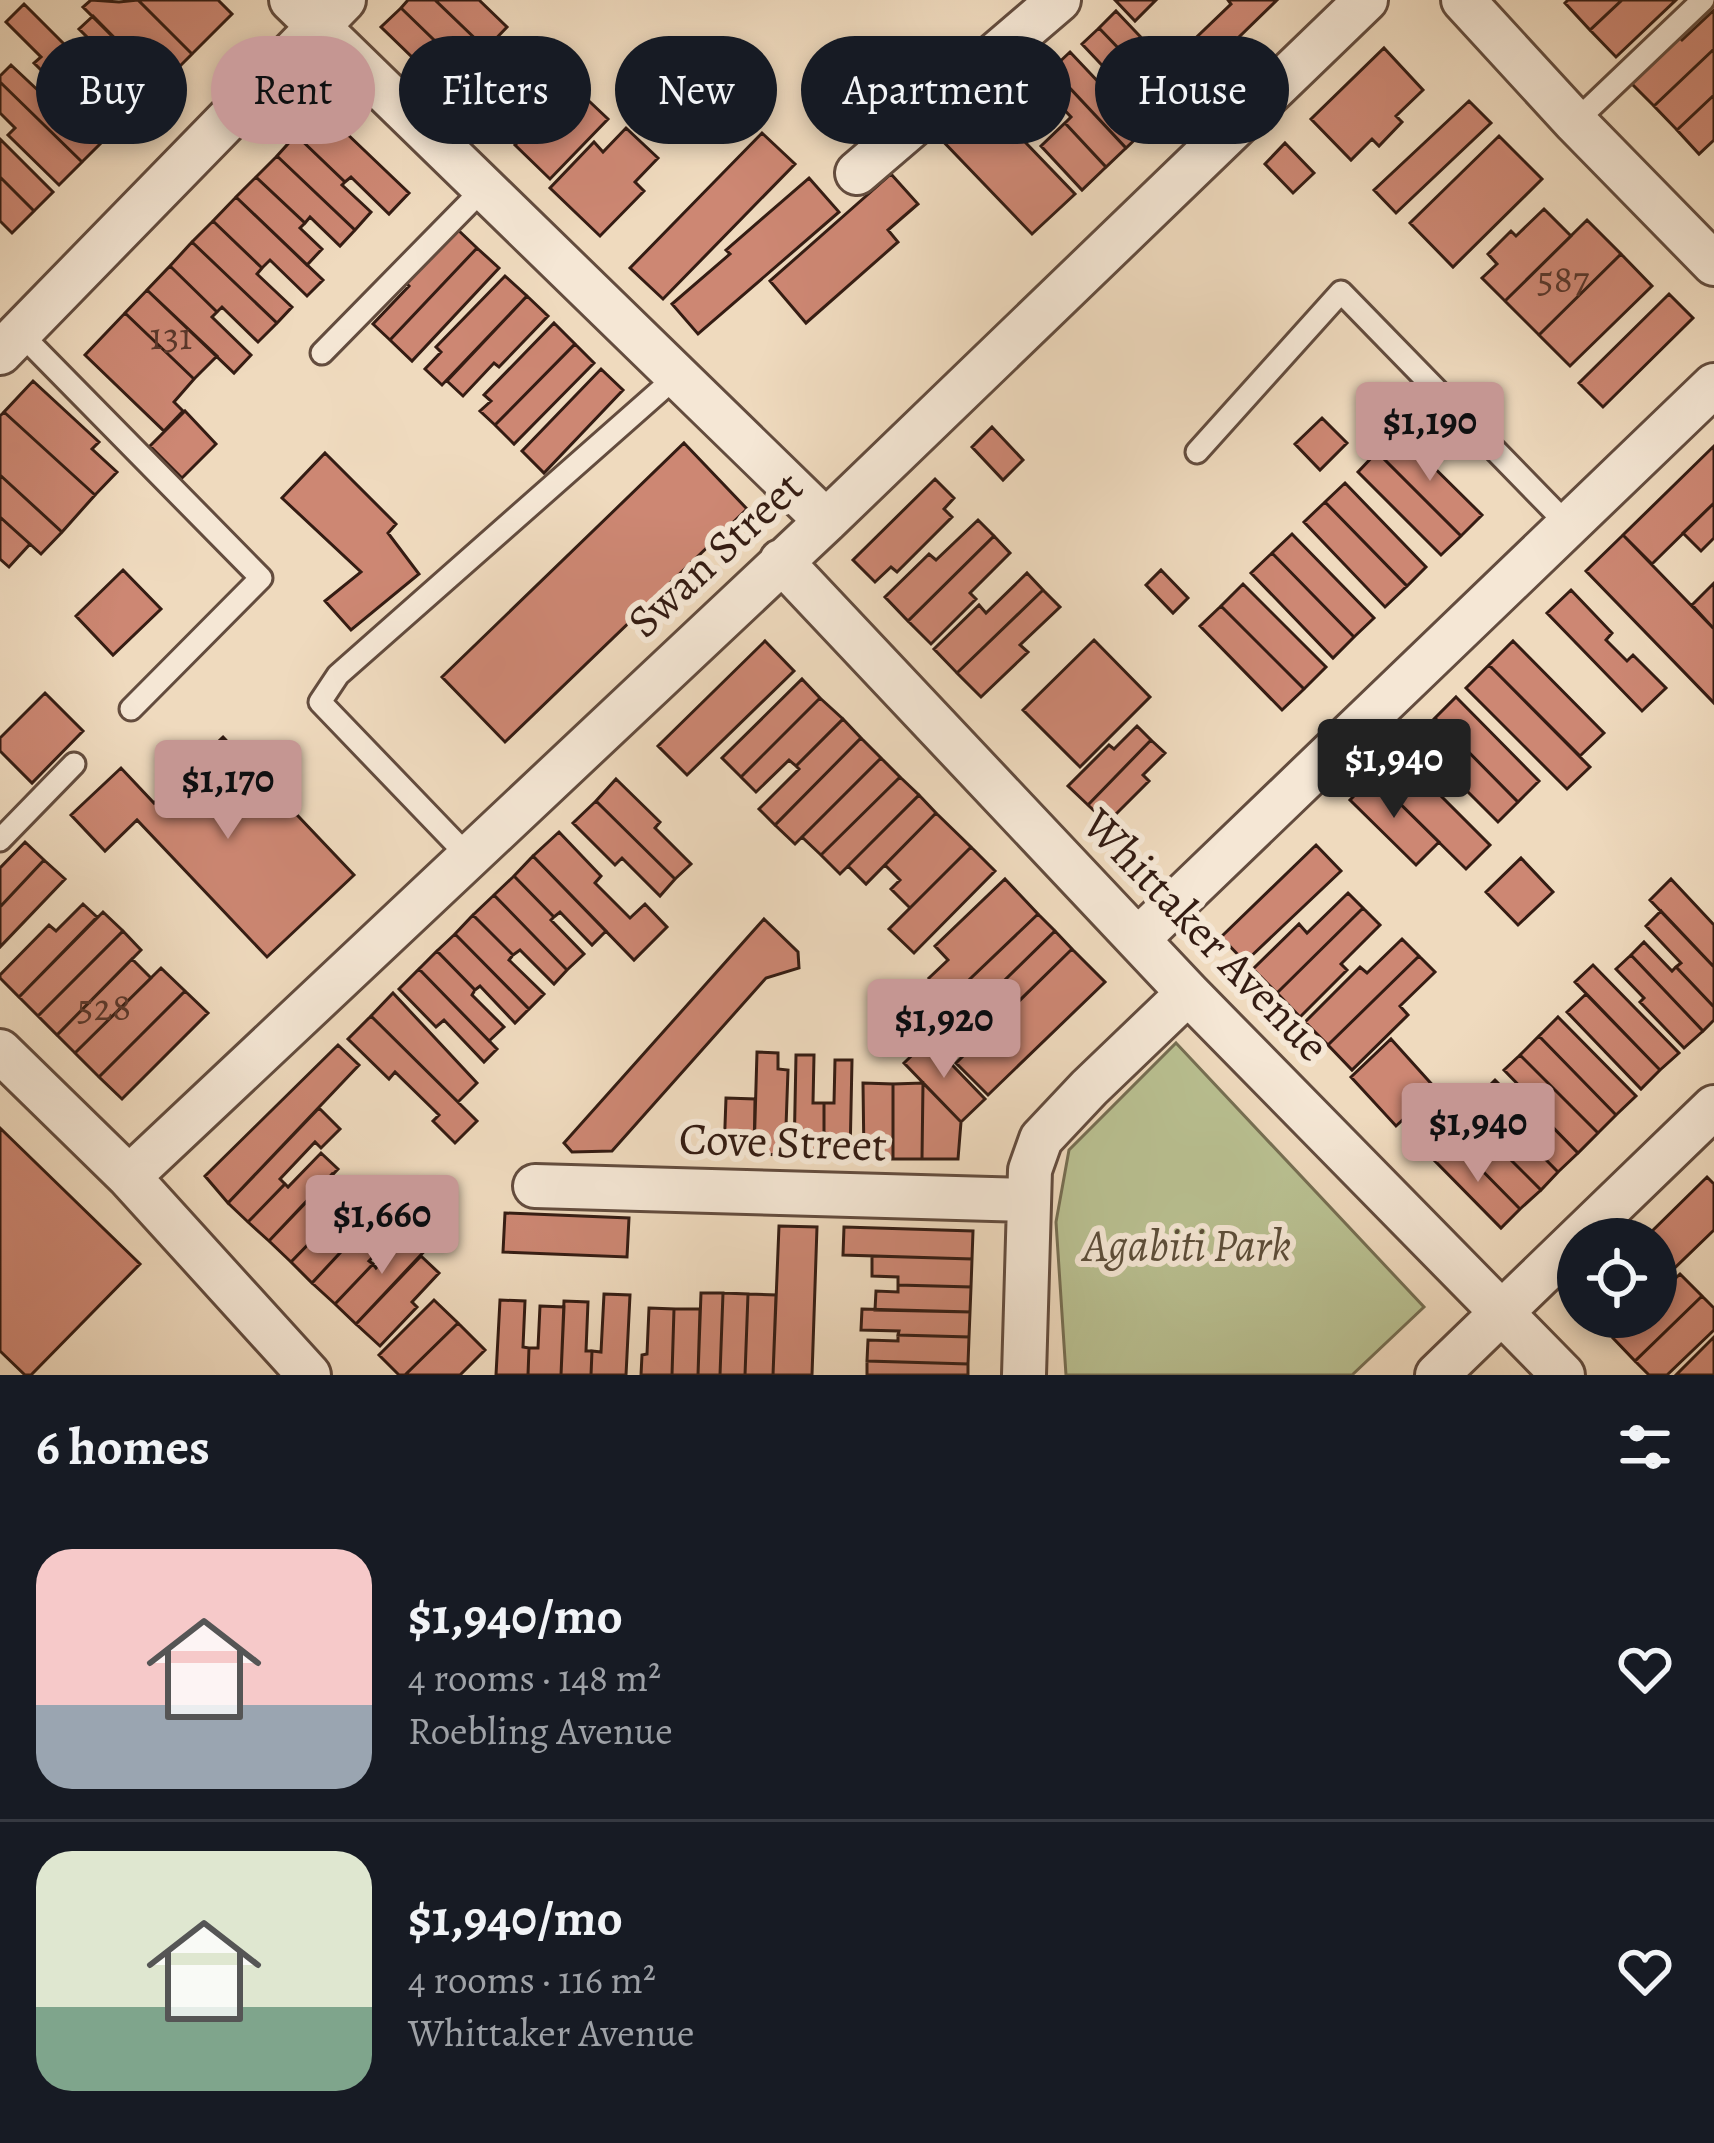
<!DOCTYPE html>
<meta charset="utf-8">
<style>
:root{--surface:#171b24;--page:#242831;--text:#f1f3f6;--muted:#9ea1a6;--line:#363941;--accent:#c59692}
body{margin:0;font-family:Alegreya,serif;background:var(--page);color:var(--text);height:100vh;display:flex;flex-direction:column;font-size:45px;white-space:nowrap}
*{box-sizing:border-box;margin:0}
p{font-size:39px;color:var(--muted)}
.icon{flex:none;width:66px;height:66px;fill:none;stroke:currentColor;stroke-width:2;stroke-linecap:round;stroke-linejoin:round}
.map{position:relative;height:1375px;overflow:hidden}
.panel{display:flex;flex-direction:column;background:var(--surface);flex:1}
.panel>*{flex:none}
.hud{position:absolute;left:36px;top:36px;width:1644px;height:108px;display:flex;gap:24px}
.fabs{position:absolute;left:1557px;top:1218px;display:grid;gap:24px}
.fabs a{display:grid;place-items:center;width:120px;height:120px;border-radius:50%;background:var(--surface);box-shadow:0 6px 18px #0003;font-size:60px}
.price{position:absolute;translate:-50% -102px;padding:0 27px;border-radius:12px;background:var(--accent);color:#111;font-size:39px;line-height:78px;filter:drop-shadow(0 3px 6px #0008)}
.price::after{content:'';position:absolute;left:50%;top:72px;width:36px;height:27px;margin-left:-18px;background:inherit;clip-path:polygon(0 0,100% 0,50% 100%)}
.price.active{background:#222;color:#fff}
ul{padding:0;list-style:none}
li{display:flex;align-items:center;gap:36px;height:300px;padding:0 36px}
li+li{border-top:3px solid var(--line)}
li span{display:grid;place-items:center;flex:none;width:336px;height:240px;border-radius:36px;color:#555}
li>.icon{margin-inline-start:auto}
span .icon{width:144px;height:144px;fill:#fffc;stroke-width:1}
li b{font-size:51px}
h2{display:flex;justify-content:space-between;align-items:center;height:144px;padding:0 36px;font-size:51px}
.chip{padding:0 42px;border-radius:54px;background:var(--surface);box-shadow:0 6px 18px #0003;font-size:42px;line-height:108px}
.chip.active{background:var(--accent);color:#111}
.map>svg:first-child{display:block}
.green{fill:#b9c091;stroke:#766e52;stroke-width:3}
.building{fill:#cd8773;stroke:#341c13;stroke-width:3}
.lines{fill:none;stroke-linecap:round;stroke-linejoin:round}
.lane-casing{stroke:#634c3e;stroke-width:27}
.street-casing{stroke:#634c3e;stroke-width:48}
.lane{stroke:#f5e7d5;stroke-width:21}
.street{stroke:#f5e7d5;stroke-width:42}
.labels{text-anchor:middle;dominant-baseline:central;stroke-width:12;stroke-linejoin:round;paint-order:stroke}
.number-label{font-size:39px;fill:#5a372b}
.street-label{font-size:45px;fill:#341c13;stroke:#f5e7d5}
.park-label{font-size:45px;font-style:italic;fill:#5c4d39;stroke:#f5e7d5}
</style>
<div class="map">
<svg width="1714" height="1375" viewBox="0 0 1714 1375">
<rect width="100%" height="100%" fill="#efdabe"/>
<filter id="stains"><feTurbulence type="fractalNoise" baseFrequency=".00167" numOctaves="4"/><feColorMatrix values="0 0 0 0 .2 0 0 0 0 .09 0 0 0 0 .02 0 0 0 .5 -.17"/></filter>
<radialGradient id="worn" r=".72"><stop offset=".6" stop-color="#630" stop-opacity="0"/><stop offset="1" stop-color="#630" stop-opacity=".3"/></radialGradient>
<path class="green" d="M 1176,1043 L 1424,1307 L 1352,1375 L 1066,1375 L 1056,1222 L 1069,1150 Z"/>
<path class="building" d="M 91,0 L 119,2 L 138,0 L 192,54 L 161,85 L 83,7 Z
M 138,0 L 218,0 L 232,14 L 192,54 Z
M 408,0 L 435,0 L 486,49 L 465,70 L 401,8 Z
M 435,0 L 479,0 L 507,27 L 486,49 Z
M 1115,0 L 1156,0 L 1135,21 Z
M 1228,0 L 1277,0 L 1200,75 L 1179,54 L 1231,4 Z
M 1568,0 L 1622,0 L 1590,30 L 1565,3 Z
M 1622,0 L 1676,0 L 1616,57 L 1590,30 Z
M 24,4 L 133,113 L 109,137 L 34,63 L 41,57 L 6,22 Z
M 401,8 L 491,95 L 472,115 L 381,27 Z
M 1714,10 L 1714,49 L 1654,106 L 1630,82 L 1678,36 L 1682,40 Z
M 1116,11 L 1153,50 L 1160,44 L 1196,81 L 1172,104 L 1099,28 Z
M 93,16 L 161,85 L 133,113 L 92,72 L 102,64 L 83,46 L 90,40 L 79,29 Z
M 1099,28 L 1172,104 L 1149,126 L 1110,85 L 1116,80 L 1082,44 Z
M 1384,48 L 1423,90 L 1396,116 L 1402,122 L 1379,146 L 1372,139 L 1351,160 L 1311,119 Z
M 1714,49 L 1714,95 L 1677,130 L 1654,106 Z
M 1070,52 L 1106,90 L 1110,85 L 1149,126 L 1126,148 L 1052,69 Z
M 11,65 L 44,96 L 49,91 L 102,142 L 82,162 L 0,82 L 0,76 Z
M 1052,69 L 1126,148 L 1106,167 L 1065,123 L 1071,117 L 1038,82 Z
M 0,82 L 82,162 L 59,185 L 8,135 L 15,128 L 0,113 Z
M 572,85 L 608,119 L 550,179 L 515,145 Z
M 978,93 L 1075,194 L 1032,234 L 936,134 Z
M 1714,95 L 1714,140 L 1699,154 L 1677,130 Z
M 1469,101 L 1491,123 L 1396,213 L 1374,190 Z
M 321,109 L 409,193 L 389,214 L 351,177 L 345,182 L 296,135 Z
M 1065,123 L 1106,167 L 1082,190 L 1041,146 Z
M 626,128 L 658,158 L 635,182 L 644,191 L 600,236 L 550,188 L 594,142 L 603,152 Z
M 762,133 L 795,164 L 663,299 L 630,268 Z
M 296,135 L 345,182 L 342,185 L 371,212 L 355,230 L 277,156 Z
M 1499,136 L 1542,179 L 1453,267 L 1410,223 Z
M 0,139 L 53,192 L 34,211 L 0,177 Z
M 1285,143 L 1314,173 L 1293,193 L 1265,164 Z
M 277,156 L 355,230 L 340,246 L 310,217 L 305,223 L 256,177 Z
M 891,174 L 918,204 L 888,230 L 898,242 L 806,323 L 770,281 Z
M 0,177 L 34,211 L 12,233 L 0,221 Z
M 256,177 L 305,223 L 300,228 L 322,249 L 307,265 L 236,197 Z
M 809,178 L 839,212 L 698,334 L 672,304 L 730,254 L 726,250 Z
M 236,197 L 323,280 L 307,296 L 270,260 L 262,268 L 213,221 Z
M 1544,209 L 1571,236 L 1505,301 L 1482,278 L 1497,264 L 1488,254 L 1511,231 L 1516,236 Z
M 1587,220 L 1621,254 L 1539,335 L 1505,301 Z
M 213,221 L 262,268 L 257,274 L 292,307 L 277,323 L 192,242 Z
M 456,228 L 477,248 L 390,340 L 373,324 L 409,286 L 405,282 Z
M 192,242 L 277,323 L 258,342 L 222,307 L 217,312 L 170,266 Z
M 477,248 L 499,268 L 412,361 L 390,340 Z
M 1621,254 L 1652,286 L 1570,366 L 1539,335 Z
M 170,266 L 217,312 L 212,317 L 251,355 L 234,373 L 147,290 Z
M 505,276 L 527,296 L 442,385 L 425,369 L 441,352 L 436,347 Z
M 147,290 L 217,356 L 194,379 L 125,313 Z
M 1669,294 L 1693,318 L 1603,407 L 1579,383 Z
M 527,296 L 548,316 L 499,367 L 494,363 L 463,396 L 447,381 Z
M 125,313 L 194,379 L 174,402 L 183,411 L 164,431 L 85,355 Z
M 554,323 L 575,344 L 495,425 L 480,411 L 491,401 L 484,395 Z
M 575,344 L 594,363 L 514,444 L 495,425 Z
M 601,369 L 623,390 L 544,473 L 522,451 Z
M 33,381 L 99,442 L 92,449 L 117,472 L 95,495 L 4,412 Z
M 185,411 L 216,444 L 182,478 L 150,446 Z
M 4,412 L 95,495 L 62,532 L 0,475 L 0,416 Z
M 1322,418 L 1347,443 L 1320,470 L 1295,444 Z
M 992,427 L 1023,460 L 1003,480 L 972,447 Z
M 1398,432 L 1482,515 L 1461,536 L 1377,452 Z
M 684,443 L 747,509 L 505,742 L 442,677 Z
M 1714,446 L 1714,503 L 1652,564 L 1623,535 Z
M 1377,452 L 1461,536 L 1441,555 L 1358,472 Z
M 325,453 L 396,524 L 388,533 L 419,574 L 351,630 L 325,601 L 361,572 L 282,498 Z
M 0,475 L 62,532 L 41,554 L 0,517 Z
M 935,479 L 954,498 L 944,509 L 952,517 L 897,572 L 891,567 L 875,582 L 853,560 Z
M 1345,483 L 1426,567 L 1407,586 L 1325,502 Z
M 1325,502 L 1407,586 L 1385,607 L 1304,522 Z
M 1714,503 L 1714,538 L 1701,551 L 1683,533 Z
M 0,517 L 30,544 L 9,567 L 0,559 Z
M 978,520 L 994,536 L 908,621 L 885,597 L 929,554 L 936,560 Z
M 1292,534 L 1374,618 L 1354,637 L 1272,553 Z
M 1623,535 L 1714,629 L 1714,703 L 1586,571 Z
M 994,536 L 1010,553 L 970,593 L 976,599 L 931,644 L 908,621 Z
M 1272,553 L 1354,637 L 1333,658 L 1251,573 Z
M 123,570 L 161,609 L 113,655 L 76,616 Z
M 1161,570 L 1188,598 L 1173,613 L 1146,585 Z
M 1027,573 L 1043,590 L 957,673 L 934,649 L 979,605 L 986,613 Z
M 1714,583 L 1714,629 L 1692,605 Z
M 1243,584 L 1326,667 L 1304,689 L 1221,606 Z
M 1043,590 L 1060,607 L 1020,645 L 1028,652 L 981,697 L 957,673 Z
M 1571,590 L 1612,633 L 1606,640 L 1627,661 L 1633,655 L 1666,688 L 1642,711 L 1547,613 Z
M 1221,606 L 1304,689 L 1282,710 L 1200,626 Z
M 1094,640 L 1150,697 L 1080,767 L 1023,710 Z
M 765,641 L 794,671 L 687,775 L 658,746 Z
M 1513,641 L 1604,733 L 1580,756 L 1489,665 Z
M 1489,665 L 1590,767 L 1567,789 L 1466,688 Z
M 802,679 L 820,698 L 741,777 L 722,758 Z
M 45,693 L 83,731 L 32,783 L 0,751 L 0,738 Z
M 1456,697 L 1539,781 L 1518,802 L 1435,718 Z
M 820,698 L 843,719 L 796,766 L 789,760 L 756,792 L 741,777 Z
M 1435,718 L 1518,802 L 1498,822 L 1414,738 Z
M 843,719 L 861,738 L 775,825 L 759,809 L 799,769 L 796,766 Z
M 1137,726 L 1151,740 L 1088,805 L 1068,786 L 1109,745 L 1114,749 Z
M 223,737 L 354,875 L 267,957 L 137,820 L 105,851 L 71,815 L 121,768 L 154,803 Z
M 861,738 L 881,758 L 795,844 L 775,825 Z
M 1151,740 L 1165,753 L 1143,775 L 1149,781 L 1107,823 L 1088,805 Z
M 1397,752 L 1490,845 L 1466,869 L 1373,777 Z
M 881,758 L 900,777 L 821,855 L 802,837 Z
M 900,777 L 919,795 L 840,874 L 821,855 Z
M 1373,777 L 1439,842 L 1416,865 L 1350,800 Z
M 616,779 L 660,822 L 655,828 L 691,864 L 675,879 L 596,801 Z
M 919,795 L 936,813 L 866,884 L 848,866 Z
M 596,801 L 675,879 L 660,896 L 622,858 L 615,865 L 573,823 Z
M 936,813 L 971,847 L 910,908 L 891,889 L 900,880 L 885,865 Z
M 559,832 L 601,876 L 595,883 L 630,918 L 645,904 L 667,927 L 634,960 L 533,856 Z
M 25,842 L 44,860 L 0,907 L 0,868 Z
M 1316,845 L 1341,871 L 1245,962 L 1221,937 Z
M 971,847 L 995,871 L 914,953 L 889,929 Z
M 533,856 L 606,931 L 592,945 L 560,912 L 554,917 L 514,876 Z
M 1521,858 L 1553,892 L 1518,925 L 1486,892 Z
M 44,860 L 65,879 L 0,947 L 0,907 Z
M 514,876 L 554,917 L 551,920 L 584,954 L 567,970 L 494,895 Z
M 1005,879 L 1038,914 L 949,999 L 929,978 L 948,960 L 935,946 Z
M 1671,879 L 1714,925 L 1714,967 L 1650,900 Z
M 1348,893 L 1363,908 L 1277,993 L 1253,969 L 1299,924 L 1307,933 Z
M 494,895 L 567,970 L 554,984 L 520,950 L 513,955 L 473,915 Z
M 83,904 L 97,917 L 19,997 L 0,978 L 0,975 L 49,925 L 56,931 Z
M 1363,908 L 1380,925 L 1341,964 L 1347,970 L 1300,1017 L 1277,993 Z
M 1661,911 L 1714,967 L 1714,1007 L 1676,967 L 1681,963 L 1646,926 Z
M 103,912 L 123,931 L 38,1016 L 19,997 Z
M 1038,914 L 1055,931 L 967,1017 L 949,999 Z
M 473,915 L 513,955 L 509,960 L 544,994 L 529,1009 L 455,934 Z
M 764,919 L 798,952 L 799,968 L 766,978 L 612,1151 L 572,1152 L 564,1143 Z
M 123,931 L 141,950 L 57,1035 L 38,1016 Z
M 1055,931 L 1072,949 L 984,1035 L 967,1017 Z
M 455,934 L 529,1009 L 515,1023 L 480,986 L 475,990 L 437,951 Z
M 1402,939 L 1419,956 L 1328,1045 L 1305,1022 L 1360,967 L 1367,973 Z
M 1644,942 L 1672,971 L 1676,967 L 1714,1007 L 1714,1020 L 1703,1031 L 1631,955 Z
M 1072,949 L 1105,982 L 988,1095 L 956,1063 Z
M 437,951 L 475,990 L 472,995 L 504,1027 L 489,1041 L 419,969 Z
M 1631,955 L 1703,1031 L 1684,1048 L 1640,1002 L 1644,998 L 1616,969 Z
M 1419,956 L 1435,972 L 1400,1006 L 1408,1015 L 1352,1070 L 1328,1045 Z
M 132,959 L 151,978 L 75,1053 L 57,1035 Z
M 1593,965 L 1679,1053 L 1660,1070 L 1575,982 Z
M 161,968 L 185,991 L 99,1077 L 75,1053 Z
M 419,969 L 497,1049 L 484,1062 L 444,1020 L 436,1027 L 399,989 Z
M 185,991 L 208,1013 L 122,1099 L 99,1077 Z
M 393,993 L 477,1083 L 458,1102 L 371,1016 Z
M 1586,994 L 1660,1070 L 1641,1089 L 1567,1012 Z
M 371,1016 L 477,1121 L 455,1143 L 433,1121 L 439,1115 L 395,1072 L 389,1079 L 348,1039 Z
M 1558,1017 L 1636,1096 L 1616,1115 L 1539,1036 Z
M 1539,1036 L 1616,1115 L 1598,1133 L 1520,1055 Z
M 1391,1039 L 1436,1089 L 1396,1126 L 1351,1077 Z
M 928,1040 L 985,1099 L 961,1122 L 904,1063 Z
M 338,1045 L 359,1065 L 228,1203 L 205,1176 Z
M 757,1052 L 778,1053 L 778,1069 L 788,1070 L 785,1155 L 754,1154 Z
M 796,1055 L 814,1055 L 813,1103 L 824,1103 L 824,1156 L 794,1156 Z
M 1520,1055 L 1598,1133 L 1578,1153 L 1533,1107 L 1537,1104 L 1504,1070 Z
M 835,1060 L 852,1060 L 850,1157 L 824,1156 L 824,1103 L 834,1103 Z
M 1495,1080 L 1528,1113 L 1533,1107 L 1578,1153 L 1558,1172 L 1481,1094 Z
M 863,1083 L 893,1084 L 893,1159 L 864,1159 Z
M 923,1083 L 922,1159 L 893,1159 L 893,1084 Z
M 923,1083 L 961,1122 L 958,1159 L 922,1159 Z
M 1481,1094 L 1558,1172 L 1541,1190 L 1495,1144 L 1498,1140 L 1467,1108 Z
M 726,1098 L 755,1099 L 754,1154 L 724,1153 Z
M 319,1108 L 340,1129 L 321,1148 L 315,1142 L 280,1179 L 285,1184 L 248,1222 L 228,1203 Z
M 0,1128 L 140,1264 L 31,1375 L 25,1375 L 0,1351 Z
M 1469,1128 L 1490,1149 L 1495,1144 L 1541,1190 L 1520,1209 L 1455,1143 Z
M 1455,1143 L 1520,1209 L 1501,1228 L 1435,1161 Z
M 321,1153 L 338,1169 L 269,1241 L 248,1222 L 285,1184 L 288,1187 Z
M 332,1174 L 350,1191 L 322,1221 L 327,1225 L 291,1262 L 269,1241 Z
M 1707,1177 L 1714,1184 L 1714,1230 L 1656,1286 L 1656,1239 L 1644,1239 Z
M 364,1194 L 381,1209 L 312,1283 L 291,1262 L 327,1225 L 331,1229 Z
M 378,1212 L 397,1231 L 369,1261 L 373,1264 L 335,1304 L 312,1283 Z
M 505,1213 L 629,1218 L 627,1257 L 503,1252 Z
M 779,1226 L 817,1227 L 812,1375 L 773,1375 Z
M 415,1227 L 432,1243 L 356,1324 L 335,1304 L 373,1264 L 376,1268 Z
M 844,1227 L 973,1231 L 972,1259 L 843,1255 Z
M 421,1256 L 439,1273 L 412,1302 L 417,1307 L 380,1346 L 356,1324 Z
M 872,1256 L 972,1259 L 971,1287 L 898,1285 L 898,1277 L 872,1276 Z
M 1680,1274 L 1702,1296 L 1635,1361 L 1613,1338 L 1635,1317 L 1656,1317 L 1656,1297 Z
M 898,1285 L 971,1287 L 970,1312 L 875,1310 L 876,1291 L 898,1292 Z
M 701,1293 L 723,1293 L 720,1375 L 698,1375 Z
M 723,1293 L 748,1294 L 745,1375 L 720,1375 Z
M 604,1294 L 630,1295 L 626,1375 L 591,1375 L 592,1351 L 601,1352 Z
M 748,1294 L 776,1295 L 773,1375 L 745,1375 Z
M 1702,1296 L 1714,1308 L 1714,1330 L 1667,1375 L 1649,1375 L 1635,1361 Z
M 434,1300 L 458,1323 L 405,1375 L 399,1375 L 379,1355 Z
M 500,1300 L 525,1301 L 523,1347 L 529,1348 L 528,1375 L 496,1375 Z
M 564,1301 L 588,1302 L 586,1351 L 592,1351 L 591,1375 L 561,1375 Z
M 540,1306 L 564,1307 L 561,1375 L 528,1375 L 529,1348 L 538,1348 Z
M 649,1308 L 674,1309 L 672,1375 L 641,1375 L 642,1355 L 647,1354 Z
M 674,1309 L 700,1309 L 698,1375 L 672,1375 Z
M 862,1309 L 970,1312 L 969,1337 L 898,1335 L 899,1331 L 861,1330 Z
M 458,1323 L 485,1350 L 460,1375 L 405,1375 Z
M 898,1335 L 969,1337 L 968,1364 L 867,1361 L 868,1340 L 898,1341 Z
M 1714,1337 L 1714,1375 L 1676,1375 Z
M 867,1361 L 968,1364 L 968,1375 L 867,1375 Z"/>
<g class="lines">
<g class="lane-casing">
<path id="lane" d="M 1575,122 L 1703,0
M 20,333 L 261,578 L 131,709
M 322,353 L 484,188
M 1197,452 L 1341,292 L 1568,525
M 0,840 L 74,764
M 468,856 L 320,702 L 338,675 L 678,375"/>
</g>
<g class="street-casing">
<path id="street" d="M 291,0 L 826,521
M 1463,0 L 1575,122 L 1714,264
M 857,173 L 1059,0
M 0,353 L 344,0
M 781,561 L 1188,993 L 1563,1375
M 1138,939 L 1714,385
M 0,1051 L 129,1177 L 309,1375
M 129,1177 L 826,521 L 1366,0
M 535,1186 L 1028,1200
M 1024,1375 L 1030,1170 L 1041,1139 L 1089,1088 L 1188,993
M 1437,1375 L 1714,1107"/>
</g>
<use href="#lane" class="lane"/>
<use href="#street" class="street"/>
</g>
<g class="labels">
<g class="number-label">
<text x="1563" y="278">587</text>
<text x="171" y="335">131</text>
<text x="104" y="1006">528</text>
</g>
<g class="street-label">
<text transform="translate(715 554) rotate(-43)">Swan Street</text>
<text transform="translate(1206 935) rotate(46)">Whittaker Avenue</text>
<text transform="translate(783 1142) rotate(2)">Cove Street</text>
</g>
<g class="park-label">
<text x="1187" y="1245">Agabiti Park</text>
</g>
</g>
<rect width="100%" height="100%" filter="url(#stains)"/>
<rect width="100%" height="100%" fill="url(#worn)"/>
</svg>
<div class="fabs">
<a><svg class="icon" aria-label="locate" viewBox="0 0 24 24"><circle cx="12" cy="12" r="6"/><path d="M12 2v4M12 18v4M2 12h4M18 12h4"/></svg></a>
</div>
<b class="price" style="left:1430px;top:484px">$1,190</b>
<b class="price active" style="left:1394px;top:821px">$1,940</b>
<b class="price" style="left:228px;top:842px">$1,170</b>
<b class="price" style="left:944px;top:1081px">$1,920</b>
<b class="price" style="left:1478px;top:1185px">$1,940</b>
<b class="price" style="left:382px;top:1277px">$1,660</b>
<div class="hud">
<a class="chip">Buy</a>
<a class="chip active">Rent</a>
<a class="chip">Filters</a>
<a class="chip">New</a>
<a class="chip">Apartment</a>
<a class="chip">House</a>
</div>
</div>
<section class="panel">
<h2>6 homes<svg class="icon" aria-label="filters" viewBox="0 0 24 24"><path d="M4 7h16M4 17h16"/><circle cx="9" cy="7" r="2"/><circle cx="15" cy="17" r="2"/></svg></h2>
<ul>
<li><span style="background:linear-gradient(#f6c9c9 65%,#9aa5b1 0)"><svg class="icon" aria-label="home" viewBox="0 0 24 24"><path d="M3 11l9-7 9 7M6 9v11h12V9"/></svg></span><div><b>$1,940/mo</b><p>4 rooms · 148 m²</p><p>Roebling Avenue</p></div><svg class="icon" aria-label="heart" viewBox="0 0 24 24"><path d="M12 20l-8-8c-3-5 5-10 8-4 3-6 11-1 8 4z"/></svg></li>
<li><span style="background:linear-gradient(#dfe7d0 65%,#7fa58c 0)"><svg class="icon" aria-label="home" viewBox="0 0 24 24"><path d="M3 11l9-7 9 7M6 9v11h12V9"/></svg></span><div><b>$1,940/mo</b><p>4 rooms · 116 m²</p><p>Whittaker Avenue</p></div><svg class="icon" aria-label="heart" viewBox="0 0 24 24"><path d="M12 20l-8-8c-3-5 5-10 8-4 3-6 11-1 8 4z"/></svg></li>
</ul>
</section>
